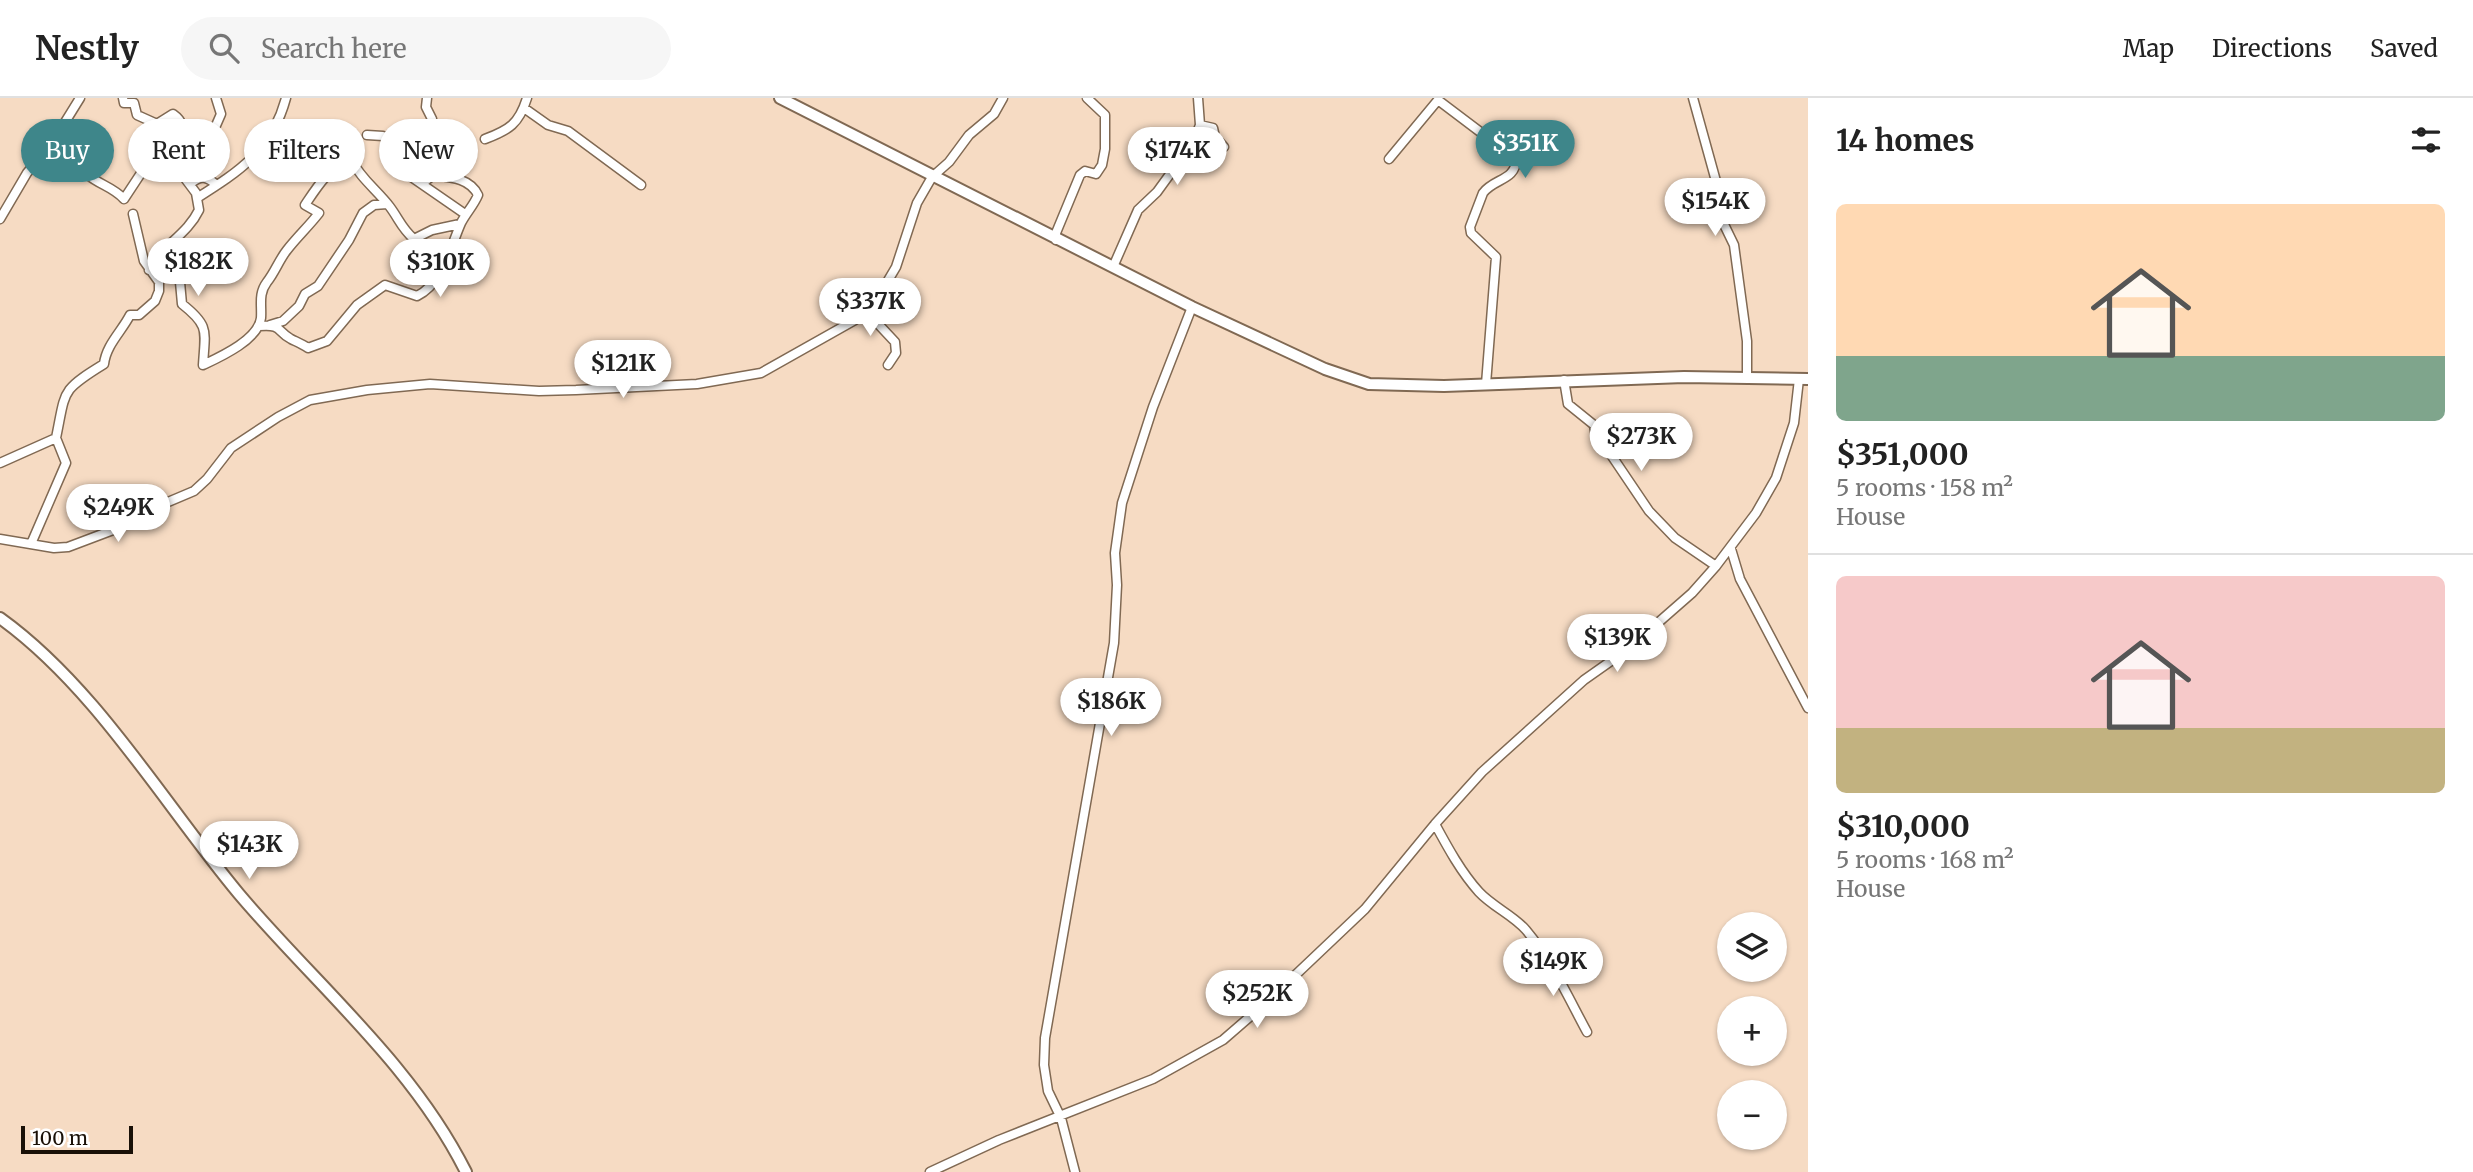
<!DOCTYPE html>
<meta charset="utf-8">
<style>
:root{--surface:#fff;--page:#f6f6f6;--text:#222;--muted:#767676;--line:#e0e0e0;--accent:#3e868a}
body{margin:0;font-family:Merriweather,serif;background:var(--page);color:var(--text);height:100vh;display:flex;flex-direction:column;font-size:26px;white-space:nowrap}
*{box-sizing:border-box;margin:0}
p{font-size:23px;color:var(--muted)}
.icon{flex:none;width:38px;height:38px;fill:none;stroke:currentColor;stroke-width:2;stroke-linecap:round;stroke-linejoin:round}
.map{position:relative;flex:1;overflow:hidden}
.drawer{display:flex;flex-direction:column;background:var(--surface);width:665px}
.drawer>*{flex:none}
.banner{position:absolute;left:21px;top:21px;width:665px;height:63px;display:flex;gap:14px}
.controls{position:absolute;left:1717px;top:814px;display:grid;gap:14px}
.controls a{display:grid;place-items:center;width:70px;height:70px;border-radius:50%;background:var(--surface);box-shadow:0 2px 5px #0004;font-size:35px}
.scale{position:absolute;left:21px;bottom:18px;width:112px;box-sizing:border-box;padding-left:7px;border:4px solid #191007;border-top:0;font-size:19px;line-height:24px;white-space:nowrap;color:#191007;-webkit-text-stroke:5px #fff;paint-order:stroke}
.price{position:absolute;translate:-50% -60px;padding:0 16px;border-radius:24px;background:#fff;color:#222;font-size:23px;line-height:46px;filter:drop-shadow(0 2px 4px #0008)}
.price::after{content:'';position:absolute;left:50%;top:42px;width:21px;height:16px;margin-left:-10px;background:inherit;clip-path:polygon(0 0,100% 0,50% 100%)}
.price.selected{background:var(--accent);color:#fff}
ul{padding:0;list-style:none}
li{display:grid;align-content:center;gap:14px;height:371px;padding:0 28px}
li+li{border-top:2px solid var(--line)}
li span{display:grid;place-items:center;height:217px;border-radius:10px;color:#555}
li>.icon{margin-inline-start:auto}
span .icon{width:126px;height:126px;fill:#fffc;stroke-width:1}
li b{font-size:30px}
h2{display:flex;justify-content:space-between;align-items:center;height:84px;padding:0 28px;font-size:30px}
.tag{padding:0 24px;border-radius:32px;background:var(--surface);box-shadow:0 2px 5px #0004;font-size:24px;line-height:63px}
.tag.selected{background:var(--accent);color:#fff}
header{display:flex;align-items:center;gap:42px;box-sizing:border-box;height:98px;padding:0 35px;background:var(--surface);border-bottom:2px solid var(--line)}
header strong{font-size:33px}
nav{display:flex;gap:38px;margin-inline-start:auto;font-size:24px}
.search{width:490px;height:63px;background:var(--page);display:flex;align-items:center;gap:18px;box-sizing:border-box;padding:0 24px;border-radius:38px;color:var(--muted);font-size:26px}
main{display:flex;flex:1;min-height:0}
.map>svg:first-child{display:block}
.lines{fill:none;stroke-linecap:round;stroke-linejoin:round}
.minor-casing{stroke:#806953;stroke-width:11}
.secondary-casing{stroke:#806953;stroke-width:14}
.minor{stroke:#fff;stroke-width:8}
.secondary{stroke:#fff;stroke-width:10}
</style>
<header>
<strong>Nestly</strong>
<div class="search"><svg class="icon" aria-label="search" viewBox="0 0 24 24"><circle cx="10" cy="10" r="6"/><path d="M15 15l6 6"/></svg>Search here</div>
<nav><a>Map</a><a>Directions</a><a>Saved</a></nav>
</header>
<main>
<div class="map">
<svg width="1808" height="1074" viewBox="0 0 1808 1074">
<rect width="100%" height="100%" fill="#f6dbc3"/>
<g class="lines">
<g class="minor-casing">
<path id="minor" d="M 123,0 L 124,5 L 134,5 L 137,17 L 157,26
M 1693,0 L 1719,94 L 1718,114 L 1734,147 L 1747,243 L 1747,280
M 524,10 L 548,27 L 568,33 L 641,87
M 1200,27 L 1213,30 L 1215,39 L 1224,49
M 367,37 L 383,38 L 403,60 L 410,78 L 465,116
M 485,41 C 509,32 519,26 527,0
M 394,52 L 405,39 C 418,37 428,35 432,21 L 426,9 L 427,0
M 91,57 L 87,69 L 88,77 C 100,87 113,89 124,101 L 151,60 L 157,26 L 173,16 C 183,23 184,30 182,42 L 189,52 L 199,51 L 214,32 L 221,16 L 216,0
M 1389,61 L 1438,2 L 1516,61 C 1516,83 1494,80 1483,95 L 1470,129 L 1471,135 L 1496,159 L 1486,286
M 190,86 C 201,77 206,78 217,87
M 197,100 C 240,73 272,52 286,0
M 0,121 L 27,75 L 54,42 L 80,0
M 1056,142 L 1056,135 L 1080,77 L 1085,73 L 1096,76 L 1102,67 L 1105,51 L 1105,17 L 1087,0
M 1113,169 L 1138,112 L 1157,94 L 1194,43 L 1200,27 L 1198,0
M 149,172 C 161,148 187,137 199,112 L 196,95 L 184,79
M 157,179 L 179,173 L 182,206 C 210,228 205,233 203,267 C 220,259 258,242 261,220 C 262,207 258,196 267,184 C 275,174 279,162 287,152 C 297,139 309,128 319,115 L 305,107 C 319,86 328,71 351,61 C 360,80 377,92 390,109 C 399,121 402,131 414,141 L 432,132 L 460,126
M 866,213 L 895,244 L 896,255 L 888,267
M 270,227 L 283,223 L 299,208 L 305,196 L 318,188 L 349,142 L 363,115 L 374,107 L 387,106
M 259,228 C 283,226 276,233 291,241 C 297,244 302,246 308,250 L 327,243 L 357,207 L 385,187 L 417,198 C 443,185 450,150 461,125 C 466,115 474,107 478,97 C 470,80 450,79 433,77 L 422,86
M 1564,282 L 1568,306 L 1594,327 L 1595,333 L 1649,413 L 1675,440 L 1716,468
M 0,365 L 56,340 C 66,292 60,293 104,266 C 106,247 122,233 130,217 L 139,217 L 155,203 L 159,193 L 159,184 L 144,163 L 133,116
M 0,441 L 54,450 L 68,449 L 121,429 L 142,415 L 194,393 L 207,381 L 231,350 L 278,319 L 310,302 L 367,292 L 430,286 L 539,293 L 576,292 L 697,286 L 761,275 L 855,222 L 873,208 L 896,169 L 917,105 L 932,79 L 949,64 L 969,37 L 994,16 L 1003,0
M 31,446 L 66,365 L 56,340
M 1731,451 L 1740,481 L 1808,610
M 1435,726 C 1448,750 1461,774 1479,794 C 1493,809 1513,817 1526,832 C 1552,863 1568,899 1587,934
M 930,1074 L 999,1042 L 1153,981 L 1223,942 L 1268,903 L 1365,811 L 1435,726 L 1482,674 L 1584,582 L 1628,551 L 1692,495 L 1716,468 L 1756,415 L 1776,380 L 1794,325 L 1799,281
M 1075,1074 L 1061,1020 L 1048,993 L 1044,967 L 1045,940 L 1114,545 L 1117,487 L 1115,455 L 1122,405 L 1153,309 L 1192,209"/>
</g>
<g class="secondary-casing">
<path id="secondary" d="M 780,0 L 1192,209 L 1325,271 L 1369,286 L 1444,288 L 1684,279 L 1808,281
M 0,520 C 96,589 164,706 239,796 C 316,887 412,966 466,1074"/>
</g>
<use href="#minor" class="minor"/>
<use href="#secondary" class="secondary"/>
</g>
</svg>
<div class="controls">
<a><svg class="icon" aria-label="layers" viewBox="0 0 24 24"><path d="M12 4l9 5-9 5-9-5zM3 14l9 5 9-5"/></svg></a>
<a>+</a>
<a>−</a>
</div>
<div class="scale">100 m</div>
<b class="price selected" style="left:1525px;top:82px">$351K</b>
<b class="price" style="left:1177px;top:89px">$174K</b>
<b class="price" style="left:1715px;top:140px">$154K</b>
<b class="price" style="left:198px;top:200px">$182K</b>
<b class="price" style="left:440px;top:201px">$310K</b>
<b class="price" style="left:870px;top:240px">$337K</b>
<b class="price" style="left:623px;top:302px">$121K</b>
<b class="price" style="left:1641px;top:375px">$273K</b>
<b class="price" style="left:118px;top:446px">$249K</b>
<b class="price" style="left:1617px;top:576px">$139K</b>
<b class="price" style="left:1111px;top:640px">$186K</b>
<b class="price" style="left:249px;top:783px">$143K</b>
<b class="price" style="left:1553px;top:900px">$149K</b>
<b class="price" style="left:1257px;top:932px">$252K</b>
<div class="banner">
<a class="tag selected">Buy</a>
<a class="tag">Rent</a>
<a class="tag">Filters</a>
<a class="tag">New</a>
</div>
</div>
<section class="drawer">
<h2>14 homes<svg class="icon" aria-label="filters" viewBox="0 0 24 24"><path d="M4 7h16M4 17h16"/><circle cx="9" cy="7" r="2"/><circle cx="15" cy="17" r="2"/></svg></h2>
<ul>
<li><span style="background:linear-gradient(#ffd9b3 70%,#7fa58c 0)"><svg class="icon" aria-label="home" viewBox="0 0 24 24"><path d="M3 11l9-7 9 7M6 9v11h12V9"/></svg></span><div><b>$351,000</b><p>5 rooms · 158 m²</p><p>House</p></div></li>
<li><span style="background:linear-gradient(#f6c9c9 70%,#c2b280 0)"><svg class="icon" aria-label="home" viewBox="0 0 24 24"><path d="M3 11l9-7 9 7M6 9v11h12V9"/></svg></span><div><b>$310,000</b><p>5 rooms · 168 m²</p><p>House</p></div></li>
</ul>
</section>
</main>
